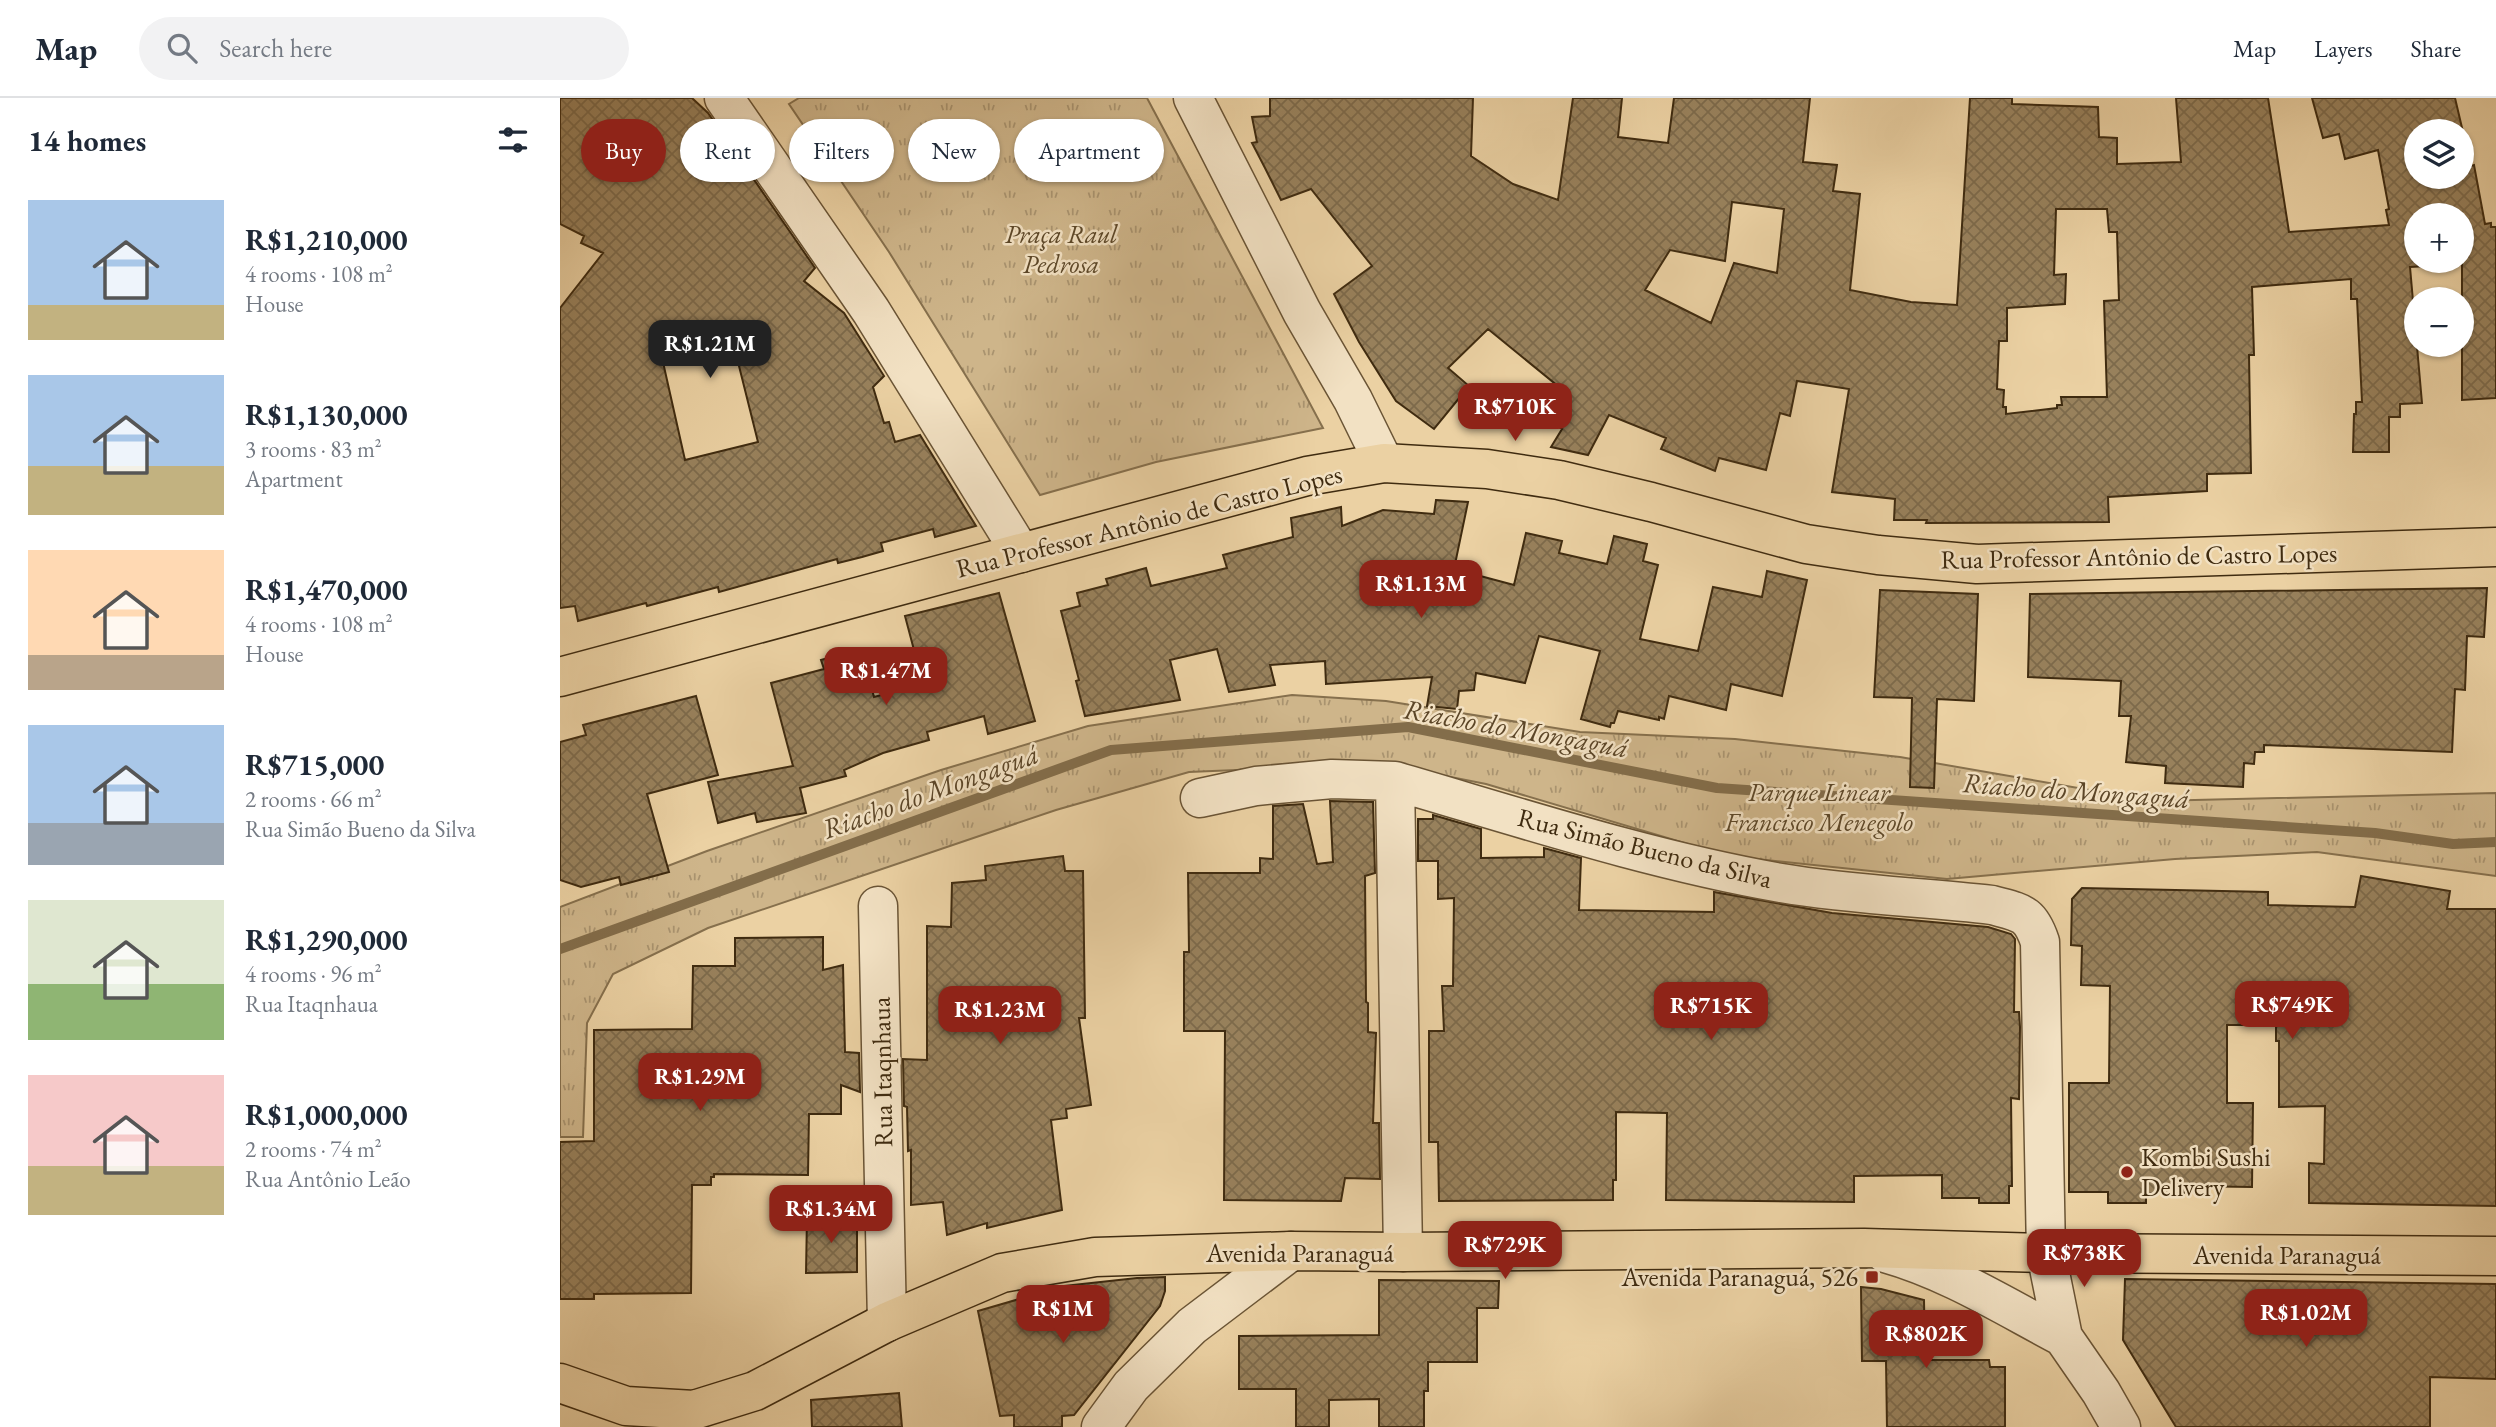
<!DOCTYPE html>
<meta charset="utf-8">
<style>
:root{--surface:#fff;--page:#f2f2f3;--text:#1f2937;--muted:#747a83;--line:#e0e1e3;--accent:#8f2418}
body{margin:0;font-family:"EB Garamond",serif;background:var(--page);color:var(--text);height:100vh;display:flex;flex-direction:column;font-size:26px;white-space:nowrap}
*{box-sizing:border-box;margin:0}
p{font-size:23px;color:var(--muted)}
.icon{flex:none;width:38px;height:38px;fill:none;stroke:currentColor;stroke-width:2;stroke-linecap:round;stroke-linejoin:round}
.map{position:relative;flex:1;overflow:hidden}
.sheet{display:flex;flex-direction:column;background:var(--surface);width:560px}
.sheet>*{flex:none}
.hud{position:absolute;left:21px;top:21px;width:665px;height:63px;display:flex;gap:14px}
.controls{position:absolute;left:1844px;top:21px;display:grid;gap:14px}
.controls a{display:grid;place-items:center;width:70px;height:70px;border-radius:50%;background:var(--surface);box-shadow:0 2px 5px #0004;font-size:35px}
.price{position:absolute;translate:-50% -60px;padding:0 16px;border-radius:14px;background:var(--accent);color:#fff;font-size:23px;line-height:46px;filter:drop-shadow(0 2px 4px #0008)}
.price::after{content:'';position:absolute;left:50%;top:42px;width:21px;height:16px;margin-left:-10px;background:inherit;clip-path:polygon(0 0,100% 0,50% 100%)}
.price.on{background:#222;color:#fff}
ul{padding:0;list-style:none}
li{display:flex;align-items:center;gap:21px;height:175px;padding:0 28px}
li span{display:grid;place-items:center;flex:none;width:196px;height:140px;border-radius:0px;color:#555}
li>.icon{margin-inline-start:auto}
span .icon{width:84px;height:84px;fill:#fffc;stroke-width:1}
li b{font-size:30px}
h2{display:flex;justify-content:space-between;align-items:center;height:84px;padding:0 28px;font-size:30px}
.tag{padding:0 24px;border-radius:32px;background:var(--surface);box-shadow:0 2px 5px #0004;font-size:24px;line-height:63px}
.tag.on{background:var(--accent);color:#fff}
header{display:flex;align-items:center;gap:42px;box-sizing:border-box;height:98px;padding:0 35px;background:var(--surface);border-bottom:2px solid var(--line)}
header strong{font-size:33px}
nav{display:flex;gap:38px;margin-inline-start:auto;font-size:24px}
.search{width:490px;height:63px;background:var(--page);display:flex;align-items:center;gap:18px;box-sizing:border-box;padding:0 24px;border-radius:38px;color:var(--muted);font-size:26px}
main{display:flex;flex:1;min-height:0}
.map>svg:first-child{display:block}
.park{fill:url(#park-tufts);stroke:#86704d;stroke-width:2}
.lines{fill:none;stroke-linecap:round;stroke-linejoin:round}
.stream{stroke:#836d4a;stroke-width:10}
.building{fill:url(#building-cross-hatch);stroke:#3f2b10;stroke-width:2;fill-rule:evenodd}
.minor-casing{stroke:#6a5435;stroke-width:41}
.major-casing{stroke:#3f2b10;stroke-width:41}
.minor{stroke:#f2e1c3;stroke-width:38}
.major{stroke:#ebd1a3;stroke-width:38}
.poi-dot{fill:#8f2418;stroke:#f2e1c3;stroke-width:2.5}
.labels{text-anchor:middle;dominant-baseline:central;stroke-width:5;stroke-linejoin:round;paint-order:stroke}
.park-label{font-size:26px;font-style:italic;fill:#5c4728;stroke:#f2e1c3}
.street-label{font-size:26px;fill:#3f2b10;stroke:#f2e1c3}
.poi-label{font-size:26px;fill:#3f2b10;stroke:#f2e1c3;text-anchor:start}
.water-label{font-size:28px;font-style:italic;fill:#5c4628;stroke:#f2e1c3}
</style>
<header>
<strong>Map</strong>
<div class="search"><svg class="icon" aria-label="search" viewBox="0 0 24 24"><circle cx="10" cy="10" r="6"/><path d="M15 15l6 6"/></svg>Search here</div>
<nav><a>Map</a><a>Layers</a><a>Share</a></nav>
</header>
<main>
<section class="sheet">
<h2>14 homes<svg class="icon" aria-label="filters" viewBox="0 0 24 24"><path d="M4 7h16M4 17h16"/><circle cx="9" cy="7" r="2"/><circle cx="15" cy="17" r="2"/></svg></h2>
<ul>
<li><span style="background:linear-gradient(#a9c7e8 75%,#c2b280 0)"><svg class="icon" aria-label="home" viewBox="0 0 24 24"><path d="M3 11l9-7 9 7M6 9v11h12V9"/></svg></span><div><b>R$1,210,000</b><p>4 rooms · 108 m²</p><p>House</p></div></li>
<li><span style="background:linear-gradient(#a9c7e8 65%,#c2b280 0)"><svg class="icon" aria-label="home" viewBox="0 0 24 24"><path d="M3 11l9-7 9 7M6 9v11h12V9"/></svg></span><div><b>R$1,130,000</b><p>3 rooms · 83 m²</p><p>Apartment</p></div></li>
<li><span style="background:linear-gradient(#ffd9b3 75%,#b9a48a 0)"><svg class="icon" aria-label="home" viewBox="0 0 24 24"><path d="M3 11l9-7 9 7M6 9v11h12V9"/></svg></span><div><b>R$1,470,000</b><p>4 rooms · 108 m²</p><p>House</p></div></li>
<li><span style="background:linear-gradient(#a9c7e8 70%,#9aa5b1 0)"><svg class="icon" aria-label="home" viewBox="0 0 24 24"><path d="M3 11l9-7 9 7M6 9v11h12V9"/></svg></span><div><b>R$715,000</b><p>2 rooms · 66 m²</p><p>Rua Simão Bueno da Silva</p></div></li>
<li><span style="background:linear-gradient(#dfe7d0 60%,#8fb573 0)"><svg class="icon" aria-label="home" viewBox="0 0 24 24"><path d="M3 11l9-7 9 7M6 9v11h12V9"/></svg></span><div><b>R$1,290,000</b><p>4 rooms · 96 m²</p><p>Rua Itaqnhaua</p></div></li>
<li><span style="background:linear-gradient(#f6c9c9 65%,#c2b280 0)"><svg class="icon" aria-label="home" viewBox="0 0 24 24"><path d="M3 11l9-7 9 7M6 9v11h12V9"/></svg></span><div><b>R$1,000,000</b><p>2 rooms · 74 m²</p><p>Rua Antônio Leão</p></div></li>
</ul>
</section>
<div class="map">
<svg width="1936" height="1329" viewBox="0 0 1936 1329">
<defs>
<pattern id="park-tufts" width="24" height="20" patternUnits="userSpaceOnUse" patternTransform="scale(1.75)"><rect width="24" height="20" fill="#ceb58a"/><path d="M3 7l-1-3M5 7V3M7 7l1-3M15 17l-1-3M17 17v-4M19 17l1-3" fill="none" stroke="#a9936f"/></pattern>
<pattern id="building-cross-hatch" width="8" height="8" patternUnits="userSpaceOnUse" patternTransform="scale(1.75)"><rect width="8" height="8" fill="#98815c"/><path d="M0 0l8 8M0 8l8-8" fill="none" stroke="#7d6a4b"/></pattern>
</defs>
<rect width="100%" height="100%" fill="#ebd1a3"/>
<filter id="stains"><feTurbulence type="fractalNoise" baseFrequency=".00286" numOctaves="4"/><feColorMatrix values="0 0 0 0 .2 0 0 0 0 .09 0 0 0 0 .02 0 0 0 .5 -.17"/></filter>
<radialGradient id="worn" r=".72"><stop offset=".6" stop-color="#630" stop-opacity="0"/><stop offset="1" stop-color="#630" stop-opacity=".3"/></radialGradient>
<path class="park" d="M 239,0 L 587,0 L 763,330 L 596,364 L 480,397 L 329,154 L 229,6 Z
M 732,597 L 826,603 L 1020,634 L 1175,641 L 1340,659 L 1593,703 L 1936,695 L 1936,778 L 1757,754 L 1615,761 L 1387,781 L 1168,758 L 926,686 L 825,666 L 629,674 L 496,712 L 148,830 L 53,876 L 27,925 L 23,1039 L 0,1039 L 0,809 L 147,753 L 381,672 L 528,628 Z"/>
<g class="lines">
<path class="stream" d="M 0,851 L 551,652 L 848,629 L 1157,690 L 1815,735 L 1893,746 L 1936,744"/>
</g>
<path class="building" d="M 0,0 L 132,0 L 148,15 L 255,170 L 244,183 L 284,215 L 324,278 L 313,289 L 324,325 L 329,324 L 335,344 L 360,337 L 416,428 L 375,439 L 373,431 L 321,445 L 323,453 L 302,459 L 278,465 L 277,461 L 159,494 L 158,489 L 87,508 L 86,505 L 18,523 L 15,508 L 0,510 L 0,210 L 43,155 L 21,145 L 24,138 L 0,126 ZM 172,240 L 198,344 L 125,362 L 98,242 Z
M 710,0 L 913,0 L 911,58 L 953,86 L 998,102 L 1013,0 L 1062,0 L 1058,39 L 1108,45 L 1114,0 L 1250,0 L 1243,64 L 1277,67 L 1273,93 L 1300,96 L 1290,192 L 1351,204 L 1397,207 L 1410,0 L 1452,0 L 1452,6 L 1538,9 L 1539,39 L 1557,40 L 1557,66 L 1621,64 L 1616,0 L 1708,0 L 1729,134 L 1829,127 L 1826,112 L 1829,111 L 1818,52 L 1785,61 L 1779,36 L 1763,40 L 1752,0 L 1895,0 L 1911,68 L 1914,67 L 1925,126 L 1931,125 L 1931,129 L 1936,129 L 1936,300 L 1902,302 L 1902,166 L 1850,169 L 1862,305 L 1840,306 L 1840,319 L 1829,319 L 1829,354 L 1793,354 L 1794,316 L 1796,316 L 1796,304 L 1802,304 L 1797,201 L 1791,201 L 1791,181 L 1692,189 L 1694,257 L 1689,257 L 1691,375 L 1647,376 L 1647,393 L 1548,399 L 1549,424 L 1366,425 L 1367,422 L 1334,422 L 1335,401 L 1272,394 L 1289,291 L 1237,283 L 1230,318 L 1220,315 L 1206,372 L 1159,360 L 1155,373 L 1101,351 L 1106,340 L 1049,317 L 1028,357 L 991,349 L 1002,331 L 985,321 L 998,301 L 993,297 L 999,289 L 928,231 L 888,270 L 909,288 L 874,331 L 836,303 L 799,244 L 774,196 L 812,168 L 751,91 L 721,102 L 705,70 L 692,45 L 697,44 L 692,19 L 710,18 ZM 1857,33 L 1902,33 L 1902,79 L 1857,79 ZM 1172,104 L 1224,111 L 1217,175 L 1174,165 L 1151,225 L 1085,192 L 1110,152 L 1165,163 ZM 1496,111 L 1547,111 L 1549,134 L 1557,134 L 1559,202 L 1544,203 L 1547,299 L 1501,299 L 1502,307 L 1497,307 L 1497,310 L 1446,316 L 1446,309 L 1443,309 L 1444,292 L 1437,291 L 1439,243 L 1447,243 L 1447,210 L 1505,206 L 1506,176 L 1494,177 ZM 1857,117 L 1902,117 L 1902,163 L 1857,163 Z
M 876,402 L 908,404 L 894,471 L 954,487 L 966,435 L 1002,443 L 999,455 L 1047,466 L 1054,438 L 1087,446 L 1083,463 L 1098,467 L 1080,541 L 1138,553 L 1153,489 L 1202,499 L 1207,473 L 1247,482 L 1222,598 L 1171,586 L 1166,612 L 1109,598 L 1104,621 L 1099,619 L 1099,622 L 1058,613 L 1054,625 L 1051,625 L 1050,629 L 1021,621 L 1040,553 L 979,538 L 965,585 L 916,575 L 914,592 L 899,593 L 897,611 L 867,608 L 872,579 L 766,586 L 765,563 L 710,567 L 715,587 L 669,594 L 657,551 L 610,562 L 620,602 L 525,618 L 516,583 L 519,582 L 501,513 L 520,508 L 517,495 L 548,487 L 546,481 L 586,470 L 591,488 L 667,470 L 663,457 L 733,439 L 731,420 L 781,409 L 782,428 L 823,412 L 874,416 Z
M 1927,490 L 1924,539 L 1907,538 L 1905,592 L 1895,591 L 1892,654 L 1704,647 L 1704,654 L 1695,654 L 1694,666 L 1684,665 L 1683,689 L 1605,685 L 1606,668 L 1566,664 L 1571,618 L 1559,618 L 1561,583 L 1468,579 L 1470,496 Z
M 1320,492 L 1418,496 L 1414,603 L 1377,601 L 1374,690 L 1350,689 L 1352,600 L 1314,599 Z
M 439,495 L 475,623 L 428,636 L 424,618 L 367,634 L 369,642 L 323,655 L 284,672 L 286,678 L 240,690 L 246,715 L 197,724 L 195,715 L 158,725 L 148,684 L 233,668 L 211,585 L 264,571 L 261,562 L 301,551 L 314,599 L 363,586 L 345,518 Z
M 136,598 L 158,677 L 87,696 L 109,774 L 61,787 L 59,779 L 21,789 L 0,782 L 0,644 L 26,637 L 23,627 Z
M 770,703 L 813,704 L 815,775 L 805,778 L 806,904 L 808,905 L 808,934 L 816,935 L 813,1025 L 819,1025 L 820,1081 L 785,1080 L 781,1103 L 664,1102 L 665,933 L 624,933 L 624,854 L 629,854 L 628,775 L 700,775 L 700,760 L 713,761 L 713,708 L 743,706 L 757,766 L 773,764 Z
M 873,717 L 921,731 L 921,760 L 984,759 L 984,750 L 1021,760 L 1019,812 L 1154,814 L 1154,794 L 1272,815 L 1428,829 L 1451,836 L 1455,841 L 1454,914 L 1459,914 L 1460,929 L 1459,1001 L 1451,1000 L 1452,1088 L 1449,1088 L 1449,1105 L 1419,1105 L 1419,1100 L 1382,1100 L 1382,1077 L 1294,1078 L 1294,1104 L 1106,1102 L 1107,1015 L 1056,1014 L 1056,1082 L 1053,1082 L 1053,1102 L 879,1103 L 878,1044 L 869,1044 L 869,933 L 884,933 L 882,888 L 893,888 L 894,800 L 878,801 L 878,763 L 858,763 L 858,721 L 873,721 Z
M 503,758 L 505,773 L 523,773 L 525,920 L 519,920 L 531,1007 L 506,1011 L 507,1020 L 491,1022 L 502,1112 L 427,1130 L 427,1125 L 387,1137 L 383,1104 L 351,1107 L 351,1052 L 348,1053 L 347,1009 L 344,1008 L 343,961 L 367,962 L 367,828 L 391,829 L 392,785 L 426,782 L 425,768 Z
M 1801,778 L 1890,793 L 1887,811 L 1936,811 L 1936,1108 L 1749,1105 L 1749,1065 L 1764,1066 L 1765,1008 L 1719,1009 L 1719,943 L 1716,943 L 1716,927 L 1667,927 L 1667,1005 L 1693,1005 L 1692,1089 L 1624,1088 L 1624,1095 L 1586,1095 L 1586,1105 L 1548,1105 L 1548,1094 L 1509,1094 L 1509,985 L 1549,985 L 1550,888 L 1521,887 L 1522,848 L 1511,847 L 1512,801 L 1522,790 L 1708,794 L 1708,807 L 1795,809 Z
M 263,839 L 263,872 L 283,867 L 285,954 L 299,955 L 300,994 L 281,987 L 281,1016 L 249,1016 L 248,1077 L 154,1076 L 154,1079 L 151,1079 L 151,1087 L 132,1087 L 131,1195 L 34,1196 L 34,1201 L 0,1201 L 0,1044 L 34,1043 L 34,932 L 132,931 L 133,868 L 175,868 L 175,840 Z
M 247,1118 L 291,1119 L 291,1123 L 297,1123 L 297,1174 L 246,1175 Z
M 605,1179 L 605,1193 L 600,1208 L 514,1317 L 502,1318 L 502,1329 L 454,1329 L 454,1317 L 440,1318 L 418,1213 L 504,1188 L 577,1180 Z
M 1565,1181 L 1936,1186 L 1936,1281 L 1870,1279 L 1870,1329 L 1616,1329 L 1563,1242 Z
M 819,1182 L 939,1183 L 938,1210 L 917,1210 L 917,1264 L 868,1264 L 868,1293 L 864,1293 L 864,1329 L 819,1329 L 819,1301 L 769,1302 L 769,1329 L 736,1329 L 736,1291 L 679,1291 L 679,1238 L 819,1237 Z
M 1301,1189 L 1321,1191 L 1364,1202 L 1365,1262 L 1429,1262 L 1430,1269 L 1445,1269 L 1445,1329 L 1327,1329 L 1326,1263 L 1302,1263 Z
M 339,1295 L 342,1329 L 252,1329 L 251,1302 Z"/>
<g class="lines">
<g class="minor-casing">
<path id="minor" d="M 164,0 L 311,213 L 461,455
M 633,0 L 742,214 L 793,302 L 824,365
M 640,700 L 696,688 L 772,681 L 835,683
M 318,808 L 327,1224
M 843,1154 L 835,683 C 962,720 1090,762 1221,785 C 1291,797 1362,799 1432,807 C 1461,815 1470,814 1480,844 L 1486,1155 L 1503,1239 L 1541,1294 L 1561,1329
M 1325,1155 C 1389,1173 1444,1208 1503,1239
M 541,1329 L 571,1288 L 632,1228 L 731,1153"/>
</g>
<g class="major-casing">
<path id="major" d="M 0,579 L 747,378 L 824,365 L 927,371 L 999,382 L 1091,404 L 1246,446 L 1318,457 L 1417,466 L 1936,449
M 0,1285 L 66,1308 L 134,1312 L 195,1293 L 327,1224 L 442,1175 L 535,1159 L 731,1153 L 843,1154 L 1304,1150 L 1486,1155 L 1936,1158"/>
</g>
<use href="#minor" class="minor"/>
<use href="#major" class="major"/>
</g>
<g class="poi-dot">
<circle cx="1567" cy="1074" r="7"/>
<rect x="1305" y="1172" width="14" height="14" rx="3.5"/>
</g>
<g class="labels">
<g class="park-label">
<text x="501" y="136">Praça Raul<tspan x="501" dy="30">Pedrosa</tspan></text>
<text x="1259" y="694">Parque Linear<tspan x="1259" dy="30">Francisco Menegolo</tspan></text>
</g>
<g class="street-label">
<text transform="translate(589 423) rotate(-14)">Rua Professor Antônio de Castro Lopes</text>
<text transform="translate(1579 458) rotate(-1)">Rua Professor Antônio de Castro Lopes</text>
<text transform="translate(1085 750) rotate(14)">Rua Simão Bueno da Silva</text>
<text transform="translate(322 974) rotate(-91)">Rua Itaqnhaua</text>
<text x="740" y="1155">Avenida Paranaguá</text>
<text x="1727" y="1157">Avenida Paranaguá</text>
</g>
<g class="poi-label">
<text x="1581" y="1059">Kombi Sushi<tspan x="1581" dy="30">Delivery</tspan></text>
<text x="1298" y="1179" text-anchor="end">Avenida Paranaguá, 526</text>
</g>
<g class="water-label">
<text transform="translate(956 630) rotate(10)">Riacho do Mongaguá</text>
<text transform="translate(1516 692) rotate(4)">Riacho do Mongaguá</text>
<text transform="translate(370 693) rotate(-20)">Riacho do Mongaguá</text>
</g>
</g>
<rect width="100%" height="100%" filter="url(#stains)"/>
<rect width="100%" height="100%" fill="url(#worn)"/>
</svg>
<div class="controls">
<a><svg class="icon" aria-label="layers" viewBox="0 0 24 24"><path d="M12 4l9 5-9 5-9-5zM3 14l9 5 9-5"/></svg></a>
<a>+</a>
<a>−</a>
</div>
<b class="price on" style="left:150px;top:282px">R$1.21M</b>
<b class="price" style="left:955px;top:345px">R$710K</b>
<b class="price" style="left:861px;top:522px">R$1.13M</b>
<b class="price" style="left:326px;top:609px">R$1.47M</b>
<b class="price" style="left:1732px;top:943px">R$749K</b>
<b class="price" style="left:1151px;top:944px">R$715K</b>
<b class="price" style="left:440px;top:948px">R$1.23M</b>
<b class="price" style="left:140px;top:1015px">R$1.29M</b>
<b class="price" style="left:271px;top:1147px">R$1.34M</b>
<b class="price" style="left:945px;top:1183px">R$729K</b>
<b class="price" style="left:1524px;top:1191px">R$738K</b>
<b class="price" style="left:503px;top:1247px">R$1M</b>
<b class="price" style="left:1746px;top:1251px">R$1.02M</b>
<b class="price" style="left:1366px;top:1272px">R$802K</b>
<div class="hud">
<a class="tag on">Buy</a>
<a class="tag">Rent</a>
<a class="tag">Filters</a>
<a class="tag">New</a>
<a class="tag">Apartment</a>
</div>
</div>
</main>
